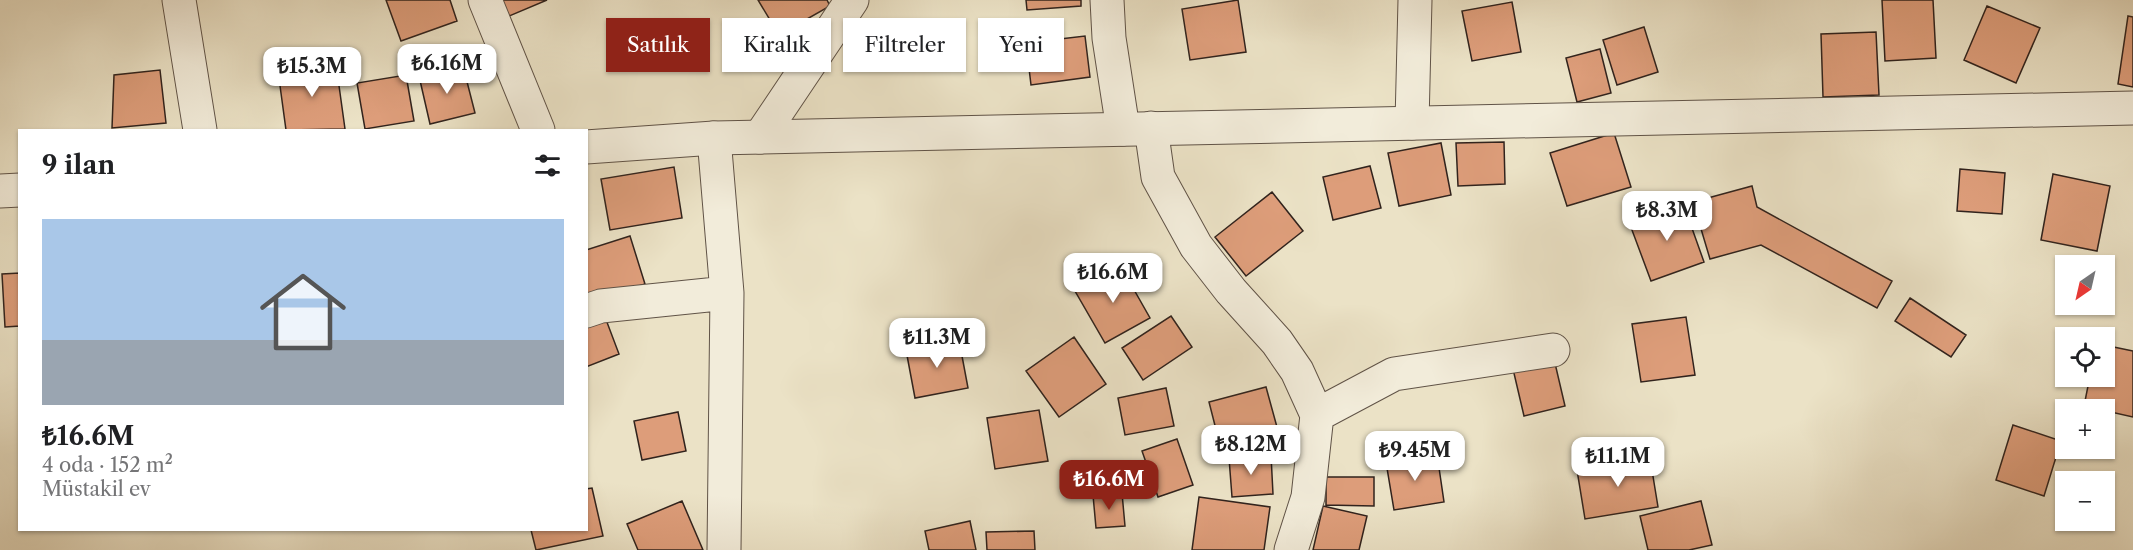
<!DOCTYPE html>
<html lang="tr">
<meta charset="utf-8">
<style>
:root{--surface:#fff;--page:#f2f2f2;--text:#202124;--muted:#757577;--line:#e0e0e0;--accent:#8f2418}
body{margin:0;font-family:"Libre Caslon Text",serif;background:var(--page);color:var(--text);height:100vh;display:flex;flex-direction:column;font-size:22px;white-space:nowrap}
*{box-sizing:border-box;margin:0}
p{font-size:20px;color:var(--muted)}
.icon{flex:none;width:33px;height:33px;fill:none;stroke:currentColor;stroke-width:2;stroke-linecap:round;stroke-linejoin:round}
.map{position:relative;flex:1;overflow:hidden}
.details{position:absolute;left:18px;top:129px;width:570px;height:402px;display:flex;flex-direction:column;background:var(--surface);border-radius:0px;box-shadow:0 2px 4px #0004}
.details>*{flex:none}
.hud{position:absolute;left:606px;top:18px;width:570px;height:54px;display:flex;gap:12px}
.needle{width:39px;rotate:214deg}
.fabs{position:absolute;left:2055px;top:255px;display:grid;gap:12px}
.fabs a{display:grid;place-items:center;width:60px;height:60px;border-radius:0px;background:var(--surface);box-shadow:0 2px 4px #0004;font-size:30px}
.price{position:absolute;translate:-50% -51px;padding:0 14px;border-radius:12px;background:#fff;color:#222;font-size:20px;line-height:39px;filter:drop-shadow(0 2px 3px #0008)}
.price::after{content:'';position:absolute;left:50%;top:36px;width:18px;height:14px;margin-left:-9px;background:inherit;clip-path:polygon(0 0,100% 0,50% 100%)}
.price.current{background:var(--accent);color:#fff}
ul{padding:0;list-style:none}
li{display:grid;align-content:center;gap:12px;height:318px;padding:0 24px}
li+li{border-top:2px solid var(--line)}
li span{display:grid;place-items:center;height:186px;border-radius:0px;color:#555}
li>.icon{margin-inline-start:auto}
span .icon{width:108px;height:108px;fill:#fffc;stroke-width:1}
li b{font-size:26px}
h2{display:flex;justify-content:space-between;align-items:center;height:72px;padding:0 24px;font-size:26px}
.pill{padding:0 21px;border-radius:0px;background:var(--surface);box-shadow:0 2px 4px #0004;font-size:21px;line-height:54px}
.pill.current{background:var(--accent);color:#fff}
.map>svg:first-child{display:block}
.building{fill:#dd9d7a;stroke:#31231d;stroke-width:1.5}
.lines{fill:none;stroke-linecap:round;stroke-linejoin:round}
.minor-casing{stroke:#605347;stroke-width:35}
.tertiary-casing{stroke:#605347;stroke-width:35}
.minor{stroke:#f2ecda;stroke-width:33}
.tertiary{stroke:#f2ecda;stroke-width:33}
</style>
<div class="map">
<svg width="2133" height="550" viewBox="0 0 2133 550">
<rect width="100%" height="100%" fill="#ebe2c6"/>
<filter id="stains"><feTurbulence type="fractalNoise" baseFrequency=".00333" numOctaves="4"/><feColorMatrix values="0 0 0 0 .2 0 0 0 0 .09 0 0 0 0 .02 0 0 0 .5 -.17"/></filter>
<radialGradient id="worn" r=".72"><stop offset=".6" stop-color="#630" stop-opacity="0"/><stop offset="1" stop-color="#630" stop-opacity=".3"/></radialGradient>
<path class="building" d="M 386,0 L 450,0 L 457,21 L 401,41 Z
M 493,0 L 547,0 L 502,19 Z
M 758,0 L 827,0 L 830,6 L 779,35 Z
M 1026,0 L 1081,0 L 1081,6 L 1027,10 Z
M 1238,0 L 1246,52 L 1190,60 L 1182,9 Z
M 1882,0 L 1933,0 L 1936,58 L 1885,61 Z
M 1512,2 L 1521,52 L 1472,61 L 1462,11 Z
M 1987,6 L 2040,28 L 2016,83 L 1964,60 Z
M 2128,16 L 2133,17 L 2133,87 L 2118,84 Z
M 1644,27 L 1658,72 L 1617,85 L 1603,40 Z
M 1876,32 L 1879,95 L 1823,97 L 1821,34 Z
M 1085,36 L 1090,77 L 1031,85 L 1026,43 Z
M 1600,49 L 1611,93 L 1577,102 L 1566,58 Z
M 336,64 L 345,129 L 286,130 L 278,71 Z
M 463,66 L 475,113 L 430,124 L 419,76 Z
M 160,70 L 166,123 L 112,128 L 114,75 Z
M 406,75 L 414,121 L 365,129 L 357,83 Z
M 1614,133 L 1631,187 L 1567,206 L 1550,153 Z
M 1504,142 L 1505,184 L 1458,186 L 1456,143 Z
M 1441,143 L 1451,195 L 1399,206 L 1388,153 Z
M 1370,166 L 1381,208 L 1333,220 L 1323,177 Z
M 674,167 L 682,218 L 610,230 L 601,179 Z
M 1960,169 L 2005,173 L 2002,214 L 1957,211 Z
M 2053,174 L 2110,186 L 2097,251 L 2041,240 Z
M 1752,186 L 1757,207 L 1892,281 L 1877,308 L 1761,245 L 1710,259 L 1693,202 Z
M 1272,192 L 1303,231 L 1246,276 L 1215,237 Z
M 1683,203 L 1704,262 L 1651,281 L 1629,222 Z
M 630,236 L 645,284 L 586,303 L 586,250 Z
M 1120,265 L 1150,318 L 1105,343 L 1075,291 Z
M 20,273 L 20,326 L 5,327 L 2,274 Z
M 1910,298 L 1966,335 L 1951,357 L 1895,321 Z
M 602,309 L 619,354 L 586,367 L 586,315 Z
M 1171,316 L 1192,347 L 1143,380 L 1122,348 Z
M 1686,317 L 1695,375 L 1641,382 L 1632,324 Z
M 1074,337 L 1106,384 L 1059,417 L 1026,371 Z
M 959,340 L 968,388 L 915,398 L 906,350 Z
M 2104,345 L 2133,351 L 2133,417 L 2084,406 L 2090,376 L 2104,376 Z
M 1554,359 L 1565,406 L 1524,416 L 1513,369 Z
M 1266,387 L 1280,438 L 1222,453 L 1209,402 Z
M 1166,388 L 1174,426 L 1125,435 L 1118,398 Z
M 1039,410 L 1048,461 L 995,469 L 987,418 Z
M 678,412 L 686,451 L 642,460 L 634,421 Z
M 2013,425 L 2061,441 L 2044,496 L 1996,480 Z
M 1177,439 L 1193,485 L 1158,497 L 1142,451 Z
M 1437,454 L 1444,502 L 1394,510 L 1386,462 Z
M 1271,455 L 1273,494 L 1232,497 L 1229,458 Z
M 1650,458 L 1658,507 L 1585,519 L 1577,470 Z
M 1326,477 L 1374,477 L 1374,506 L 1326,505 Z
M 592,488 L 603,536 L 536,550 L 531,530 L 586,530 L 586,489 Z
M 1122,493 L 1125,526 L 1096,528 L 1093,495 Z
M 1199,497 L 1270,507 L 1264,550 L 1192,550 Z
M 682,501 L 703,550 L 638,550 L 627,524 Z
M 1701,501 L 1712,545 L 1689,550 L 1648,550 L 1640,516 Z
M 1323,506 L 1367,516 L 1359,550 L 1313,550 Z
M 970,521 L 976,550 L 929,550 L 925,531 Z
M 1034,531 L 1035,550 L 987,550 L 986,532 Z"/>
<g class="lines">
<g class="minor-casing">
<path id="minor" d="M 179,0 L 200,130
M 485,0 L 538,130
M 1107,0 L 1109,38 L 1123,129
M 1412,123 L 1415,0
M 1151,128 L 1158,177 L 1196,246 L 1231,291 L 1277,342 L 1297,371 L 1317,415 L 1308,497 L 1291,550
M 760,137 L 852,0
M 714,138 L 727,293 L 724,550
M 586,311 L 601,306 L 727,293
M 1317,415 L 1394,374 L 1553,350"/>
</g>
<g class="tertiary-casing">
<path id="tertiary" d="M 586,147 L 714,138 L 2133,108
M 0,191 L 20,190"/>
</g>
<use href="#minor" class="minor"/>
<use href="#tertiary" class="tertiary"/>
</g>
<rect width="100%" height="100%" filter="url(#stains)"/>
<rect width="100%" height="100%" fill="url(#worn)"/>
</svg>
<div class="fabs">
<a><svg class="needle" viewBox="-14 -14 28 28"><path d="M0-13l5 13h-10z" fill="#e53935"/><path d="M0 13l5-13h-10z" fill="#757577"/></svg></a>
<a><svg class="icon" aria-label="locate" viewBox="0 0 24 24"><circle cx="12" cy="12" r="6"/><path d="M12 2v4M12 18v4M2 12h4M18 12h4"/></svg></a>
<a>+</a>
<a>−</a>
</div>
<b class="price" style="left:447px;top:95px">₺6.16M</b>
<b class="price" style="left:312px;top:98px">₺15.3M</b>
<b class="price" style="left:1667px;top:242px">₺8.3M</b>
<b class="price" style="left:1113px;top:304px">₺16.6M</b>
<b class="price" style="left:937px;top:369px">₺11.3M</b>
<b class="price" style="left:1251px;top:476px">₺8.12M</b>
<b class="price" style="left:1415px;top:482px">₺9.45M</b>
<b class="price" style="left:1618px;top:488px">₺11.1M</b>
<b class="price current" style="left:1109px;top:511px">₺16.6M</b>
<div class="hud">
<a class="pill current">Satılık</a>
<a class="pill">Kiralık</a>
<a class="pill">Filtreler</a>
<a class="pill">Yeni</a>
</div>
<section class="details">
<h2>9 ilan<svg class="icon" aria-label="filters" viewBox="0 0 24 24"><path d="M4 7h16M4 17h16"/><circle cx="9" cy="7" r="2"/><circle cx="15" cy="17" r="2"/></svg></h2>
<ul>
<li><span style="background:linear-gradient(#a9c7e8 65%,#9aa5b1 0)"><svg class="icon" aria-label="home" viewBox="0 0 24 24"><path d="M3 11l9-7 9 7M6 9v11h12V9"/></svg></span><div><b>₺16.6M</b><p>4 oda · 152 m²</p><p>Müstakil ev</p></div></li>
</ul>
</section>
</div>
